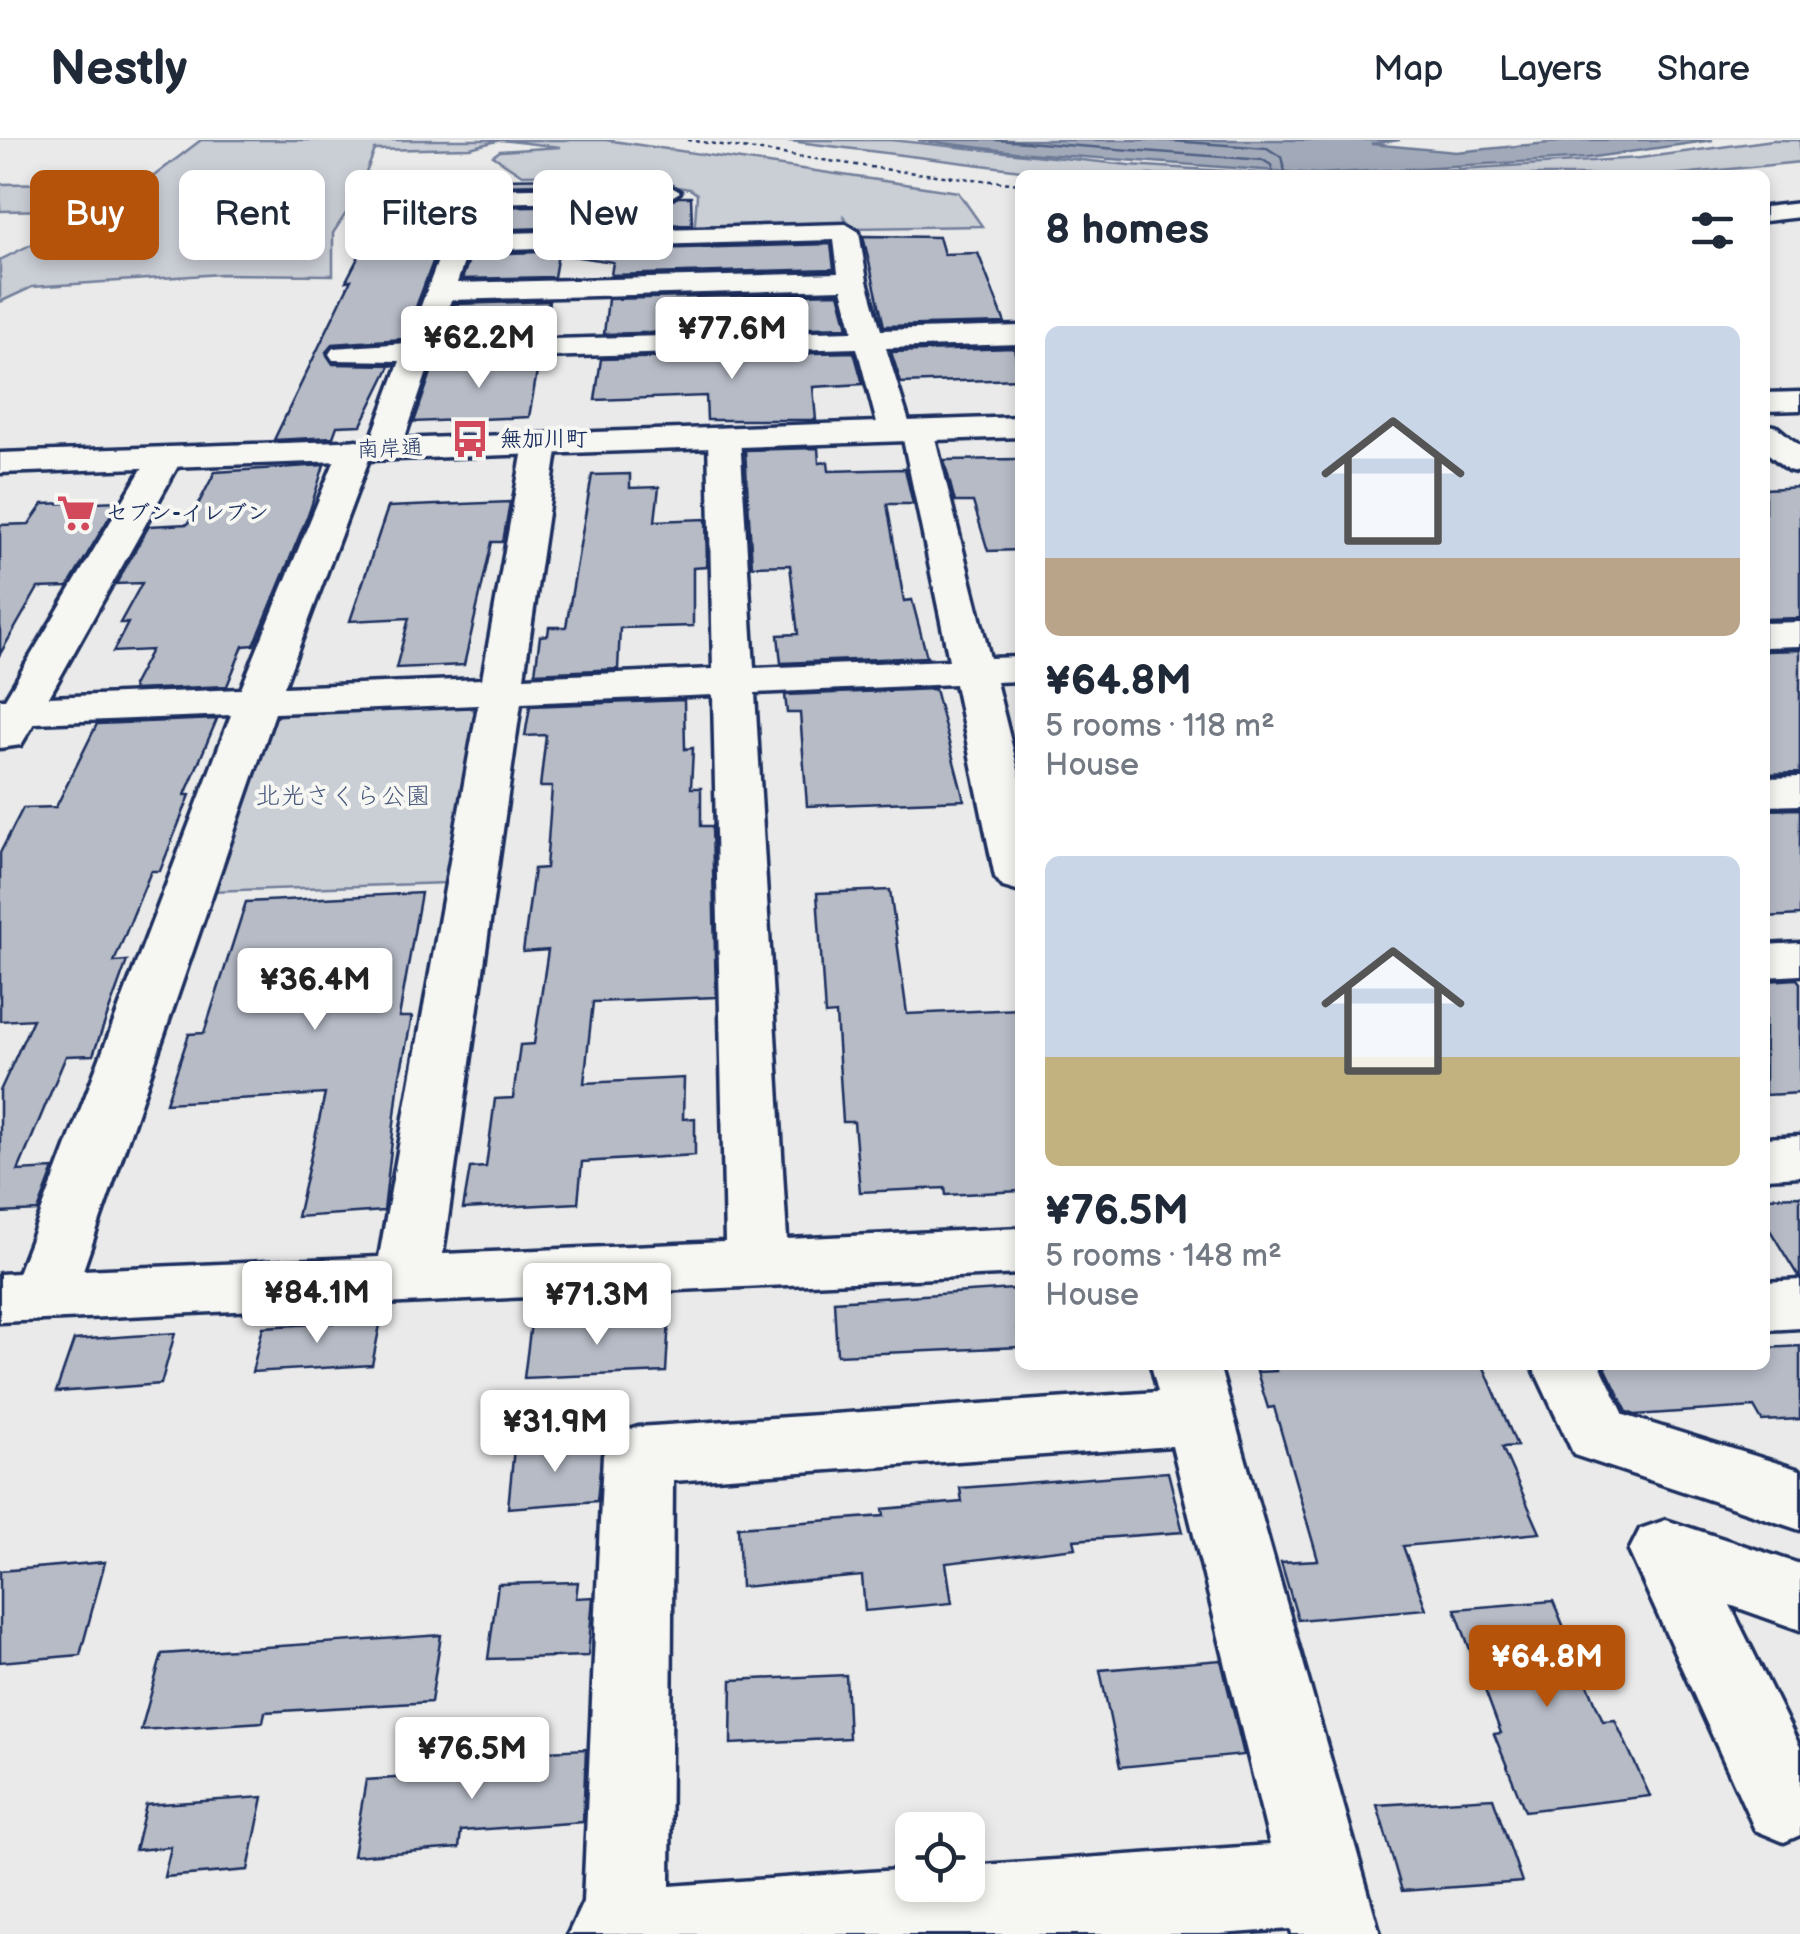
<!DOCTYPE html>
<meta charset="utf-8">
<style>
:root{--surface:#fff;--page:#f2f2f3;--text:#1f2937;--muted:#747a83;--line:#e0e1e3;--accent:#b45309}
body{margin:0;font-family:"Balsamiq Sans","Klee One",sans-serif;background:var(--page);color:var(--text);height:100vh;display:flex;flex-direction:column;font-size:38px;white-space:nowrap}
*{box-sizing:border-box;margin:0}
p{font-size:32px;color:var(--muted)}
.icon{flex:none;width:55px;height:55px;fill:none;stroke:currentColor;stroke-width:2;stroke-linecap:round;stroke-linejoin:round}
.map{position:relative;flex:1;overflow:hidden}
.drawer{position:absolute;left:1015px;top:30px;width:755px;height:1200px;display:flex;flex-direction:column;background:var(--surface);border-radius:15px;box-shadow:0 5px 15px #0003}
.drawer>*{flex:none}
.guide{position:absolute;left:30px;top:30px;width:835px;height:90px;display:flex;gap:20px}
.buttons{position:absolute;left:895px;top:1672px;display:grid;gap:20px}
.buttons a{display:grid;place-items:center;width:90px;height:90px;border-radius:15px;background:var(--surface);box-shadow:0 5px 15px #0003;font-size:50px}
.price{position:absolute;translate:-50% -85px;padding:0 22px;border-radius:10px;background:#fff;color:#222;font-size:32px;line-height:65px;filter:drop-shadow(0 2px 5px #0008)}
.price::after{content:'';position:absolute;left:50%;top:60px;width:30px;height:22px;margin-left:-15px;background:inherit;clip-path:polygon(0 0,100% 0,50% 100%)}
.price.current{background:var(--accent);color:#fff}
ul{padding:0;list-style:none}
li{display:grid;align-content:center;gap:20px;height:530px;padding:0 30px}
li span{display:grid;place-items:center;height:310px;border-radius:15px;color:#555}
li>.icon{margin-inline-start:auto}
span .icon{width:180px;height:180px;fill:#fffc;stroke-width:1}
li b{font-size:42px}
h2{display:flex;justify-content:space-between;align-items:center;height:120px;padding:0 30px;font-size:42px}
.chip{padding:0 35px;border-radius:15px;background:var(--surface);box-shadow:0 5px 15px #0003;font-size:35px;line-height:90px}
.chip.current{background:var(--accent);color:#fff}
header{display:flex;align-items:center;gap:60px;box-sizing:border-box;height:140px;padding:0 50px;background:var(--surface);border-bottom:2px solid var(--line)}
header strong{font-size:48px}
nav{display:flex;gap:55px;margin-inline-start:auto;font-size:35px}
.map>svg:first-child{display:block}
.green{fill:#caced5;stroke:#727e9a;stroke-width:2.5}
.water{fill:#a2aaba;stroke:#6c7995;stroke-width:2.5}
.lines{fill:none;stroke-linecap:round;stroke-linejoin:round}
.shore{stroke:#516083;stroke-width:2.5}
.building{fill:#b6bbc6;stroke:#1b2f5e;stroke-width:2.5}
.minor-casing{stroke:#1b2f5e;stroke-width:7}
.major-casing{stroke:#1b2f5e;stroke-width:7}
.path{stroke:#1b2f5e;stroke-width:2.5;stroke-dasharray:4 4;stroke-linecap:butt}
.minor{fill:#f6f6f2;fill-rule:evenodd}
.major{fill:#f6f6f2;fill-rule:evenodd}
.labels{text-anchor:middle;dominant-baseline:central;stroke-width:8;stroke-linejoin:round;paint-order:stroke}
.far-poi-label{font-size:22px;font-weight:bold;fill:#1b2f5e;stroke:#f6f6f2;text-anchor:start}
.far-street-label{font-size:22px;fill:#1b2f5e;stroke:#f6f6f2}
.park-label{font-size:25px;fill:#47577c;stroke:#f6f6f2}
</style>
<header>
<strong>Nestly</strong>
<nav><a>Map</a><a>Layers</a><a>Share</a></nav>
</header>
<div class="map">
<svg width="1800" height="1794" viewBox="0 0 1800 1794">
<rect width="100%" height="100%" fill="#e9eae9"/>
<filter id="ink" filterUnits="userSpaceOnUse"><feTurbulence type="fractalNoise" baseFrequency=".01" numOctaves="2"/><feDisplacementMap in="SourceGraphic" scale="20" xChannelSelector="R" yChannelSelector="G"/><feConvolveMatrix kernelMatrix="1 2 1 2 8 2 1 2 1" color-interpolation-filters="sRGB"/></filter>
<g filter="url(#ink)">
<path class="green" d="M 201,0 L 606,0 L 958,52 L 982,86 L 854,88 L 844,77 L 846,92 L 694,96 L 697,54 L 690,49 L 587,34 L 522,35 L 493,16 L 500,11 L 560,7 L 501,0 L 470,8 L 375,10 L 356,58 L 333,93 L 333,135 L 220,134 L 32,147 L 0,162 L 0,120 L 40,100 L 54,70 L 0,71 L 0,44 L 146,42 Z
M 782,0 L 891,0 L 1129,25 L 1291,35 L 1060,35 Z
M 1773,0 L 1800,0 L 1800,22 L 1671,35 L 1360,35 L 1640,18 Z
M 461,562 L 475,571 L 446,743 L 211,751 L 272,578 L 295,569 Z"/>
<path class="water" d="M 918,0 L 1400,0 L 1371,4 L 1456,12 L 1579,0 L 1713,0 L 1587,18 L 1318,34 L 1015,12 Z"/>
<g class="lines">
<path class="shore" d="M 997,0 L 1263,20 L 1271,25 L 1274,35
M 1158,0 L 1267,8 L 1281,17 L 1286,35"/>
</g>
<path class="building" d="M 571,38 L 570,42 L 604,43 L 494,45 L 496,39 Z
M 464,40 L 445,91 L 391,92 L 374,103 L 391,116 L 436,114 L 404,199 L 333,204 L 326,212 L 333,224 L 395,225 L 390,226 L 361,285 L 337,286 L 333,297 L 274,300 L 351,140 L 346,141 L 398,41 Z
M 678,57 L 691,57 L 692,84 L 478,90 L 487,67 L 668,63 Z
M 863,96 L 939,97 L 944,114 L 978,113 L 1005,183 L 884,186 Z
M 831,104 L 834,129 L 611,135 L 613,122 L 558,114 L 554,137 L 462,139 L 471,114 Z
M 839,153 L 848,187 L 604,194 L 608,159 Z
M 549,161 L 543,195 L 442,198 L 454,164 Z
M 1014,208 L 1020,239 L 901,243 L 891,212 Z
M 854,212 L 863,244 L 813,247 L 816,280 L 707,280 L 706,256 L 595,260 L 601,219 Z
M 539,221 L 529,277 L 414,282 L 434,224 Z
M 818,308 L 819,323 L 828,322 L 829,331 L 905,329 L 913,364 L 887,364 L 904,461 L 912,460 L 927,517 L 781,523 L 778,495 L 798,494 L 790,425 L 752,426 L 745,310 Z
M 1020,319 L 1020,410 L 988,411 L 973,362 L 955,362 L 944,320 Z
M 324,325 L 310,370 L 261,489 L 254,505 L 243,506 L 227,546 L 134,550 L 132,546 L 151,510 L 113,512 L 128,483 L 120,483 L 142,443 L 116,444 L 149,386 L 188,384 L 215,332 Z
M 630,334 L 630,348 L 659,347 L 655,381 L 706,379 L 707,427 L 693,428 L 693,486 L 620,488 L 618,529 L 535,533 L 540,496 L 548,495 L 549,487 L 566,487 L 592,335 Z
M 1800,347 L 1800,478 L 1765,479 L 1765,349 Z
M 119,361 L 68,447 L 38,448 L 0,514 L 0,385 L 29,384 L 43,364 Z
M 510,362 L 503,402 L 492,402 L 464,525 L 396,528 L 409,478 L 350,481 L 388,367 Z
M 1800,510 L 1800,633 L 1765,634 L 1765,511 Z
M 935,549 L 964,660 L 807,666 L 800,573 L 787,573 L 785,555 Z
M 684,560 L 685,609 L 693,608 L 691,648 L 701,648 L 701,686 L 712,686 L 716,857 L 593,862 L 584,943 L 684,938 L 683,979 L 695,978 L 695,1015 L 582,1022 L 578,1063 L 463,1069 L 470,1028 L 486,1027 L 495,959 L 513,958 L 520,905 L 534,904 L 548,810 L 523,812 L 534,729 L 546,728 L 552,647 L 540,647 L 546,595 L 525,596 L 530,566 Z
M 217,579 L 185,655 L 190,655 L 160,731 L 151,731 L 114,822 L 127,821 L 93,915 L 66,916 L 18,1031 L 54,1029 L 38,1071 L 0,1073 L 0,951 L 33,879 L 0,881 L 0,713 L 23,668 L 56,667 L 97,584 Z
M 1800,669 L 1800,775 L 1765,777 L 1765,670 Z
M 890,750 L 907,874 L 1020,869 L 1020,1051 L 946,1055 L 945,1048 L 860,1052 L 854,982 L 843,982 L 836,874 L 825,875 L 817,753 Z
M 421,753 L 399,877 L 412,877 L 399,940 L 384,1071 L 297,1077 L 325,954 L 166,963 L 189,894 L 204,893 L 246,762 Z
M 1797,839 L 1800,843 L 1800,953 L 1765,955 L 1765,841 Z
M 1800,1056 L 1800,1136 L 1798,1136 L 1765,1082 L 1765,1057 Z
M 1013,1149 L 1020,1207 L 837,1215 L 834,1161 Z
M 669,1178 L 666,1232 L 524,1238 L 531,1183 Z
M 381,1180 L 372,1225 L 252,1232 L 263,1187 Z
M 175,1193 L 161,1244 L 56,1252 L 74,1200 Z
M 1800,1206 L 1800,1279 L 1762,1281 L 1754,1267 L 1635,1275 L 1627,1272 L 1604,1225 L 1765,1225 L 1765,1208 Z
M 1274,1225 L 1483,1225 L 1517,1306 L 1502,1307 L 1540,1393 L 1403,1406 L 1426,1469 L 1298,1480 L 1281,1422 L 1318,1420 L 1274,1267 L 1268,1268 L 1257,1232 L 1276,1231 Z
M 603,1302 L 597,1361 L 508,1368 L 514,1308 Z
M 1168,1332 L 1183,1392 L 1074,1400 L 1076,1408 L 946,1423 L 952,1463 L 865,1471 L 862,1436 L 741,1447 L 738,1387 L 884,1376 L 883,1369 L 962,1362 L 960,1348 Z
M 105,1422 L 80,1515 L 0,1522 L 0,1431 Z
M 578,1442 L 576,1458 L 593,1457 L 588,1516 L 488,1519 L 498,1444 Z
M 1553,1461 L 1603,1581 L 1615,1580 L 1650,1656 L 1525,1671 L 1494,1594 L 1501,1593 L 1455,1469 Z
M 441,1495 L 431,1562 L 265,1572 L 263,1582 L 141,1590 L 162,1514 Z
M 1221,1520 L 1244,1615 L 1120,1627 L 1100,1530 Z
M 846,1535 L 849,1598 L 731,1604 L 732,1540 Z
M 586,1609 L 583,1682 L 461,1691 L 459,1708 L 353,1716 L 366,1640 L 483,1632 L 485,1614 Z
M 263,1657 L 248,1730 L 164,1737 L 171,1707 L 135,1710 L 146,1665 Z
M 1493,1658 L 1522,1742 L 1402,1751 L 1377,1665 Z"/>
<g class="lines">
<g class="minor-casing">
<path id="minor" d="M 480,33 L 492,40 L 489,49 L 668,45 L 680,52 L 668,59 L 484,63 L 473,94 L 846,84 L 859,92 L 867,141 L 881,190 L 1020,186 L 1020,204 L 886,208 L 909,282 L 929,283 L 933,290 L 990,518 L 1020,517 L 1020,541 L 996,542 L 1020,638 L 1020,752 L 1003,747 L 995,737 L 955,544 L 755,553 L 787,1099 L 1020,1088 L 1020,1134 L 0,1182 L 0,1134 L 18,1133 L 231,575 L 34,583 L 21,605 L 0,608 L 0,559 L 5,559 L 149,317 L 154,310 L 178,310 L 183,317 L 49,557 L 241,549 L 339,310 L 344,303 L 356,300 L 369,305 L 400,221 L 333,220 L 329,214 L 333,208 L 407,203 L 442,110 L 391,112 L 378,104 L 391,96 L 448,95 L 468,40 ZM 834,100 L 838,133 L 457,143 L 468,110 ZM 842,149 L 853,191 L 437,202 L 451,160 ZM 857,208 L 879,291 L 883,298 L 903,299 L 949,520 L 754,528 L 740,297 L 736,290 L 712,290 L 708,297 L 713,529 L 524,537 L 558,304 L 553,297 L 529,297 L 524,304 L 482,539 L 284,547 L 371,314 L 384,319 L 396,316 L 401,309 L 431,220 ZM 713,555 L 725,1102 L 443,1114 L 521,563 ZM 478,565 L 379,1117 L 83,1130 L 275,573 Z
M 1800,63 L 1800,77 L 1765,81 L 1765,67 Z
M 1765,284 L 1777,287 L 1800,306 L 1800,333 L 1788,330 L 1765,311 Z
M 1800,482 L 1800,506 L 1765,507 L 1765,483 Z
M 1800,637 L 1800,665 L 1765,666 L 1765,638 Z
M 1800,803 L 1800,835 L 1765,837 L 1765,805 Z
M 1800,996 L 1800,1036 L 1765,1038 L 1765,998 Z
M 1800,1140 L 1800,1188 L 1765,1190 L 1765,1142 Z
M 1151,1225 L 1219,1225 L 1380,1794 L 1292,1794 L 1291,1789 L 1220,1794 L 568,1794 L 583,1762 L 603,1315 L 613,1295 L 638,1287 L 1158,1252 ZM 1172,1306 L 1270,1705 L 968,1726 L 968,1745 L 912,1745 L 912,1729 L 670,1746 L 673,1341 Z
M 1532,1225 L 1600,1225 L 1624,1275 L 1800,1330 L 1800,1390 L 1574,1315 Z
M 1666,1380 L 1800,1424 L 1800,1490 L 1730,1465 L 1800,1607 L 1800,1695 L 1784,1702 L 1755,1690 L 1629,1411 L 1640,1389 Z"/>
</g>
<g class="major-casing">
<path id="major" d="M 1800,252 L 1800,270 L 1765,271 L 1765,253 Z
M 1020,277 L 1020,297 L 0,333 L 0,313 Z"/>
</g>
<path class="path" d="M 688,0 L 897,31 L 1020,44"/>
<use href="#minor" class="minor"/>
<use href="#major" class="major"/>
</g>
</g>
<defs>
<g id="bus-bare" transform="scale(3)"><path d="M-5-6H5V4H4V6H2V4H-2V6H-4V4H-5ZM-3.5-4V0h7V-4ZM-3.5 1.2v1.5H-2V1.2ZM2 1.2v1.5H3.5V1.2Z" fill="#d1495b" stroke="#f6f6f2" stroke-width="2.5" paint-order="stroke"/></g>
<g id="supermarket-bare" transform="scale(3)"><path d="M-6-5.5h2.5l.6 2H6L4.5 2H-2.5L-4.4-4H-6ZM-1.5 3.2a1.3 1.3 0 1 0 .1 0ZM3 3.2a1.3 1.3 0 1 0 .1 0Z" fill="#d1495b" stroke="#f6f6f2" stroke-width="2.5" paint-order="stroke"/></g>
</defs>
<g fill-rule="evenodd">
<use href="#bus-bare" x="470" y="299"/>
<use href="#supermarket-bare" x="76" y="373"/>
</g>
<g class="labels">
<g class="far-poi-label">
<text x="500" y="299">無加川町</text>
<text x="106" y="373">セブン-イレブン</text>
</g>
<g class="far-street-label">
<text transform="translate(390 309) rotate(-2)">南岸通</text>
</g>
<g class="park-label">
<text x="343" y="656">北光さくら公園</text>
</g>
</g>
</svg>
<div class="buttons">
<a><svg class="icon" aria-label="locate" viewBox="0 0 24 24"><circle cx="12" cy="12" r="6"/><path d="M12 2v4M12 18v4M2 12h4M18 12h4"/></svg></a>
</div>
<b class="price" style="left:732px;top:242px">¥77.6M</b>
<b class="price" style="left:479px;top:251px">¥62.2M</b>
<b class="price" style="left:315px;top:893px">¥36.4M</b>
<b class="price" style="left:317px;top:1206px">¥84.1M</b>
<b class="price" style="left:597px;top:1208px">¥71.3M</b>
<b class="price" style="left:555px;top:1335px">¥31.9M</b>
<b class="price current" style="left:1547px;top:1570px">¥64.8M</b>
<b class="price" style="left:472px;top:1662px">¥76.5M</b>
<div class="guide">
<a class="chip current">Buy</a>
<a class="chip">Rent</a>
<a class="chip">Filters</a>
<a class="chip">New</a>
</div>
<section class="drawer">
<h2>8 homes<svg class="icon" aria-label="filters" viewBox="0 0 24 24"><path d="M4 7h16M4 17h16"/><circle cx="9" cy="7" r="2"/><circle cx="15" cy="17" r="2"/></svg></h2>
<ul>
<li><span style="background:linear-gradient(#c9d6e8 75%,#b9a48a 0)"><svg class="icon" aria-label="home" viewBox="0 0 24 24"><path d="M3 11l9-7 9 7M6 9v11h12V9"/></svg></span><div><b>¥64.8M</b><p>5 rooms · 118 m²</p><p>House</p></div></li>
<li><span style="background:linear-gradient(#c9d6e8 65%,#c2b280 0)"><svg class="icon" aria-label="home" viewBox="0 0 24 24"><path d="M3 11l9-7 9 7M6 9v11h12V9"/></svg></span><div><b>¥76.5M</b><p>5 rooms · 148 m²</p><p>House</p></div></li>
</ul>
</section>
</div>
